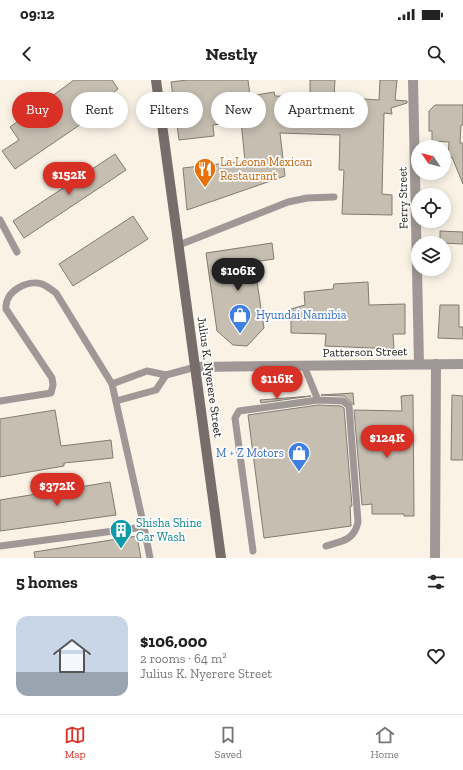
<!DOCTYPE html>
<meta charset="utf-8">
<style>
:root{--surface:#fff;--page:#f6f6f6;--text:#222;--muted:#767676;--line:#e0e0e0;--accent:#d93025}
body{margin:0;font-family:"Zilla Slab",serif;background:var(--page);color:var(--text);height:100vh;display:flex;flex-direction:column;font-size:15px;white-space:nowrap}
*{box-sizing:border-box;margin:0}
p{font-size:13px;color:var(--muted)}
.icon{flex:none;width:22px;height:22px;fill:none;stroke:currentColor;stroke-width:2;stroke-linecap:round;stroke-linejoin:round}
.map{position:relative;height:478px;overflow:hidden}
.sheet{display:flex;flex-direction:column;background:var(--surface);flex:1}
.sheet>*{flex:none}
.hud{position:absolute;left:12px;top:12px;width:439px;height:36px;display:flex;gap:8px}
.needle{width:26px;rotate:305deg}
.buttons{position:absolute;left:411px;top:60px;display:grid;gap:8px}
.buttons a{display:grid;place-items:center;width:40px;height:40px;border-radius:50%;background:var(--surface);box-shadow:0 2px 10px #0003;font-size:20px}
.price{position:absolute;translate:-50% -34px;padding:0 9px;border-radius:14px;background:var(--accent);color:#fff;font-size:13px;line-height:26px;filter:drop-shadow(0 1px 2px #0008)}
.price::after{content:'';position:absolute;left:50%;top:24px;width:12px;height:9px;margin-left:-6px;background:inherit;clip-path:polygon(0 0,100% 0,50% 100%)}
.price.current{background:#222;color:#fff}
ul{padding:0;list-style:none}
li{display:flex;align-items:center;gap:12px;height:100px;padding:0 16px}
li span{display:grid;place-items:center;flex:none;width:112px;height:80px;border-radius:12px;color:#555}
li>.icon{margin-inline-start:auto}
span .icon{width:48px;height:48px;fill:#fffc;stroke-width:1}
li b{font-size:17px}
h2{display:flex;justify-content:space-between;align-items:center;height:48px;padding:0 16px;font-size:17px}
.pill{padding:0 14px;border-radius:18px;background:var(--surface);box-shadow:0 2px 10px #0003;font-size:14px;line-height:36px}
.pill.current{background:var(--accent);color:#fff}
.status{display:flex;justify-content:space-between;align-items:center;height:28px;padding:0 20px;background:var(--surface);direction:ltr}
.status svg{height:11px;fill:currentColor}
header{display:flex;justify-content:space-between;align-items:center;height:52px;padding:0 16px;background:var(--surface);font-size:18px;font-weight:700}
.dock{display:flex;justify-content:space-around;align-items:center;height:56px;border-top:1px solid var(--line);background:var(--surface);font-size:11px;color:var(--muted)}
.dock a{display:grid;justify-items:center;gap:2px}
.dock .current{color:var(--accent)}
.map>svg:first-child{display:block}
.building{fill:#c5beb1;stroke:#827b70}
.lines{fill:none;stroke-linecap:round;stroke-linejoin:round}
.lane{stroke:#9f9896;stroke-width:7}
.street{stroke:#9f9896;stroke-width:10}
.secondary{stroke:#776d6a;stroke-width:10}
.labels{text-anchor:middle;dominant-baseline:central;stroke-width:3.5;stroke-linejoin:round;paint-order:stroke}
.food-label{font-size:12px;fill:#c56008;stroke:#fff;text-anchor:start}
.street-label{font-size:12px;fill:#23201c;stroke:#fff}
.shop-label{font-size:12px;fill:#366cbe;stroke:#fff;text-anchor:start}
.culture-label{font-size:12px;fill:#0d838f;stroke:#fff;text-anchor:start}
</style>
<div class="status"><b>09:12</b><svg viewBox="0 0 49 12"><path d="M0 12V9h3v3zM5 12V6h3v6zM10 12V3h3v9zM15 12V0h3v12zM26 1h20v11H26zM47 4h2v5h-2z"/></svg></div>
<header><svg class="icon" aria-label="back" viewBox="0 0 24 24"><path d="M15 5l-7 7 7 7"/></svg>Nestly<svg class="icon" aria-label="search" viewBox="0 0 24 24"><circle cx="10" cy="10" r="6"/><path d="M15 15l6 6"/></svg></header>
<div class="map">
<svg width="463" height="478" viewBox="0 0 463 478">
<rect width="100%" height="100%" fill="#f9f2e5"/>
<path class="building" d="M 74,0 L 112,0 L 118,9 L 108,17 L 112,23 L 15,89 L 2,71 L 19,60 L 10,47 Z
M 187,0 L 248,0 L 250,16 L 274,12 L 275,16 L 310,17 L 310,0 L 335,0 L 334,17 L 379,20 L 380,0 L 397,0 L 395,20 L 407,21 L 407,23 L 391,28 L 392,34 L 384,33 L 382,114 L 392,115 L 392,135 L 342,134 L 344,90 L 339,90 L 340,55 L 280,53 L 285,96 L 187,130 L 183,88 L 245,81 L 241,41 L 213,45 L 214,56 L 179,60 L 171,2 Z
M 435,25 L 463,25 L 463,45 L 461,45 L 460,63 L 463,63 L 463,104 L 452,77 L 448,77 L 449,62 L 432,61 L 432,51 L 429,51 L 429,31 Z
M 115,74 L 126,90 L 24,158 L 13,141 Z
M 133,136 L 148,159 L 73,206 L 59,184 Z
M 440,151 L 463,152 L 463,164 L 440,163 Z
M 272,163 L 274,179 L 254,182 L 264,248 L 247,266 L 233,265 L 217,251 L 206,173 Z
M 368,202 L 369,225 L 405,224 L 405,254 L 393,254 L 394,269 L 325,266 L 326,254 L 291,253 L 291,229 L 305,225 L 304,212 L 333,209 L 334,204 Z
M 440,225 L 459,225 L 459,247 L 463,247 L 463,259 L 438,258 Z
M 353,313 L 354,325 L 344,316 L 321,315 Z
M 413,315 L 414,436 L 404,436 L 404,434 L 372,434 L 372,424 L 362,425 L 354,330 L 402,331 L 401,316 Z
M 452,315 L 463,316 L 463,380 L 451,380 Z
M 311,316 L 261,323 L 260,320 Z
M 318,325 L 341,326 L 344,328 L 352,426 L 350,426 L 351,446 L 264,458 L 248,335 Z
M 55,330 L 61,366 L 111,360 L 113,378 L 64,383 L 64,386 L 0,397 L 0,339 Z
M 110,402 L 116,435 L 0,451 L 0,420 Z
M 137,456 L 141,478 L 35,478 L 34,472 Z"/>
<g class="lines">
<path class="lane" d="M 0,140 L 17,172
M 179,165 L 288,122 L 307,118 L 334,117
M 304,286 L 318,320 L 343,321 L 349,326 L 358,442 C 354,461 342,461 326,466
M 112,304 L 147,291 L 166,295 L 196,287
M 0,321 L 51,313 L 53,305 L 52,298 L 6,229 C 4,212 27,199 42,204 C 47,206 52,210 56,213 L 112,304 L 144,447 L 150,478
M 116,321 L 156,310 L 166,295
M 0,466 L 144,447
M 253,471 L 235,338 L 239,331 L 318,320"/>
<path class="street" d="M 413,0 L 419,284
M 196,287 L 463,284
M 435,478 L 436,284"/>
<path class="secondary" d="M 156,0 L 221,478"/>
</g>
<defs>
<g id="restaurant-pin" transform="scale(1.15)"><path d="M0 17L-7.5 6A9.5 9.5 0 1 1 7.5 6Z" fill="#e8710a" stroke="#fff"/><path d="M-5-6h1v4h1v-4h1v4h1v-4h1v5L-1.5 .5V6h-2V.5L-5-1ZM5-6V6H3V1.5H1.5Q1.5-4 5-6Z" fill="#fff"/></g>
<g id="shop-pin" transform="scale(1.15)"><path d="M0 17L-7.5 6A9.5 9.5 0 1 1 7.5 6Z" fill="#3f7fe0" stroke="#fff"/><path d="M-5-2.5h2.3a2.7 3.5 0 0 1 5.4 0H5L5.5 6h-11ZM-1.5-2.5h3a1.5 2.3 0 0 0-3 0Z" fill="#fff"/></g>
<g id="building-pin" transform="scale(1.15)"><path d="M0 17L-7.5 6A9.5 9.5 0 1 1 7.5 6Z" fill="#0f9aa8" stroke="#fff"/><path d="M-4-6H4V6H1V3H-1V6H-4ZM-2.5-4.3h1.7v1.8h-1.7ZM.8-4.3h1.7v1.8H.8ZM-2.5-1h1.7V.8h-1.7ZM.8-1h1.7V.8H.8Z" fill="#fff"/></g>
</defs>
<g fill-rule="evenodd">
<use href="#restaurant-pin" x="205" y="89"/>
<use href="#shop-pin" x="240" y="235"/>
<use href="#shop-pin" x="299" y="373"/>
<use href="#building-pin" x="121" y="450"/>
</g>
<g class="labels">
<g class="food-label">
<text x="220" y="82">La Leona Mexican<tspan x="220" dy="14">Restaurant</tspan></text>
</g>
<g class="street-label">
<text transform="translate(403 118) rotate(-91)">Ferry Street</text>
<text transform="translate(365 272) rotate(-1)">Patterson Street</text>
<text transform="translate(210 297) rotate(82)">Julius K. Nyerere Street</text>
</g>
<g class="shop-label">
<text x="256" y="235">Hyundai Namibia</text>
<text x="284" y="373" text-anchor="end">M + Z Motors</text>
</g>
<g class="culture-label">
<text x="136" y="443">Shisha Shine<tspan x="136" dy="14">Car Wash</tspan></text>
</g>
</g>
</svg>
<div class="buttons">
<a><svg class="needle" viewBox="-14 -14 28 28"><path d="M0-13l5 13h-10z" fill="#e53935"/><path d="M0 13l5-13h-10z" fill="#767676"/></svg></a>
<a><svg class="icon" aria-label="locate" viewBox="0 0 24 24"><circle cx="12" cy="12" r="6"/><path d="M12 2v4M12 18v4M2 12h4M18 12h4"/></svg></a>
<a><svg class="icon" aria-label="layers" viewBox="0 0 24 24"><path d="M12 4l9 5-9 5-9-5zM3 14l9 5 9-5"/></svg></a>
</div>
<b class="price" style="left:69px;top:116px">$152K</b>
<b class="price current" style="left:238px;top:212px">$106K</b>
<b class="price" style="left:277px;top:320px">$116K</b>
<b class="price" style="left:387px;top:379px">$124K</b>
<b class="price" style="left:57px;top:427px">$372K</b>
<div class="hud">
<a class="pill current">Buy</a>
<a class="pill">Rent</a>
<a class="pill">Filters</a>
<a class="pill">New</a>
<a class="pill">Apartment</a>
</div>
</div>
<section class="sheet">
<h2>5 homes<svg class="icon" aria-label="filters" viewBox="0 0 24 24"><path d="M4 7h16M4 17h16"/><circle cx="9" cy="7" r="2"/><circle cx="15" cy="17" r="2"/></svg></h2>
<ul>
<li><span style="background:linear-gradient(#c9d6e8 70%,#9aa5b1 0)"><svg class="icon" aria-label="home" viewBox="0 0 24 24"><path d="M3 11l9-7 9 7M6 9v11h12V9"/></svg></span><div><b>$106,000</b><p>2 rooms · 64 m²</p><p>Julius K. Nyerere Street</p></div><svg class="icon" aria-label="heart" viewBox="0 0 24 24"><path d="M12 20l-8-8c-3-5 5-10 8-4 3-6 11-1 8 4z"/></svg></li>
</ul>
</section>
<nav class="dock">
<a class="current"><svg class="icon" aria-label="map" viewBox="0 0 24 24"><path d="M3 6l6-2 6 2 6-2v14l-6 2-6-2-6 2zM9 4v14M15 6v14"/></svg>Map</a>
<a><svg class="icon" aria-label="saved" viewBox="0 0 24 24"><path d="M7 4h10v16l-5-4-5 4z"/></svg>Saved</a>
<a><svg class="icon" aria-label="home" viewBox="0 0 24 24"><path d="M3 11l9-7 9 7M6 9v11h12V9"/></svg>Home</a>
</nav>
